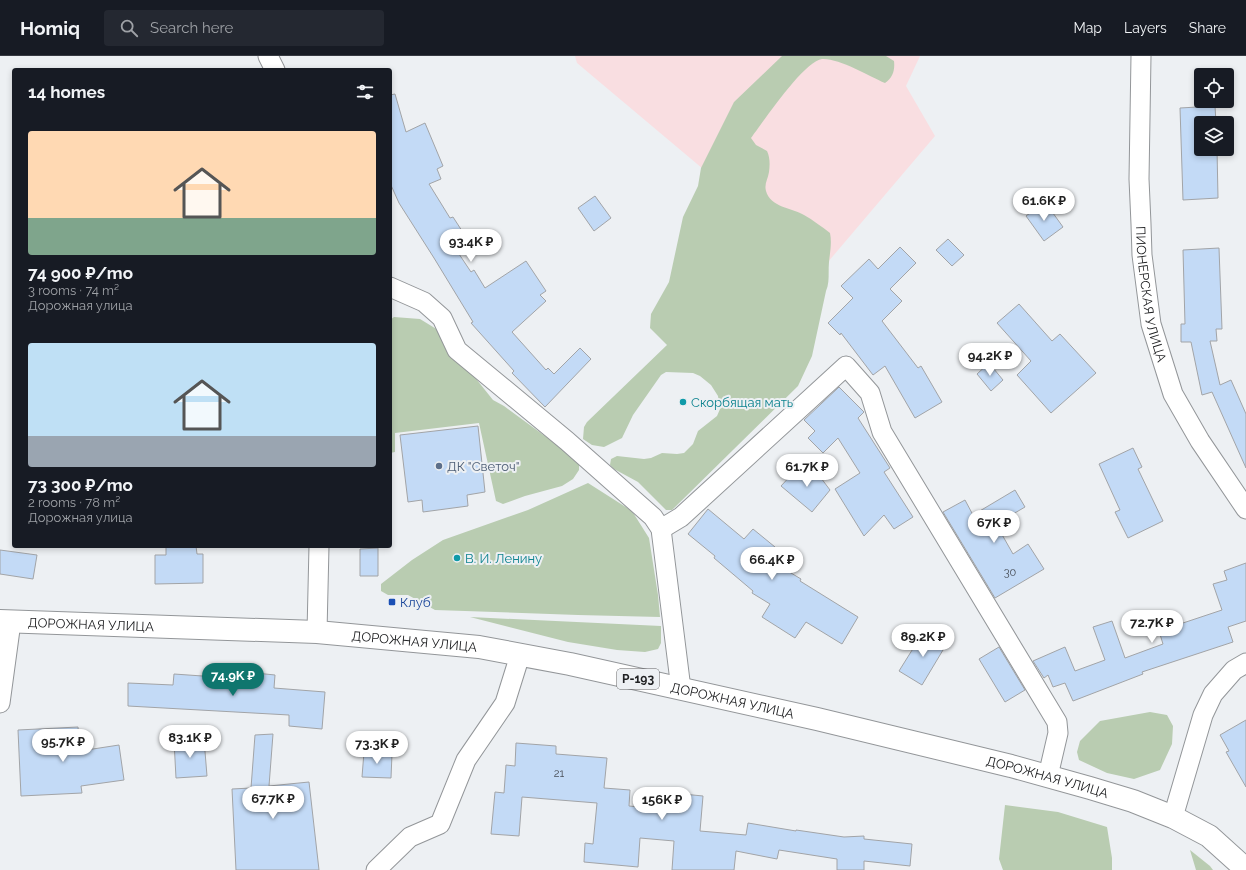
<!DOCTYPE html>
<meta charset="utf-8">
<style>
:root{--surface:#171b24;--page:#242831;--text:#f1f3f6;--muted:#9ea1a6;--line:#363941;--accent:#0f766e}
body{margin:0;font-family:Raleway,sans-serif;background:var(--page);color:var(--text);height:100vh;display:flex;flex-direction:column;font-size:15px;white-space:nowrap}
*{box-sizing:border-box;margin:0}
p{font-size:13px;color:var(--muted)}
.icon{flex:none;width:22px;height:22px;fill:none;stroke:currentColor;stroke-width:2;stroke-linecap:round;stroke-linejoin:round}
.map{position:relative;flex:1;overflow:hidden}
.details{position:absolute;left:12px;top:12px;width:380px;height:480px;display:flex;flex-direction:column;background:var(--surface);border-radius:4px;box-shadow:0 2px 6px #0003}
.details>*{flex:none}
.controls{position:absolute;left:1194px;top:12px;display:grid;gap:8px}
.controls a{display:grid;place-items:center;width:40px;height:40px;border-radius:4px;background:var(--surface);box-shadow:0 2px 6px #0003;font-size:20px}
.price{position:absolute;translate:-50% -34px;padding:0 9px;border-radius:14px;background:#fff;color:#222;font-size:13px;line-height:26px;filter:drop-shadow(0 1px 2px #0008)}
.price::after{content:'';position:absolute;left:50%;top:24px;width:12px;height:9px;margin-left:-6px;background:inherit;clip-path:polygon(0 0,100% 0,50% 100%)}
.price.selected{background:var(--accent);color:#fff}
ul{padding:0;list-style:none}
li{display:grid;align-content:center;gap:8px;height:212px;padding:0 16px}
li span{display:grid;place-items:center;height:124px;border-radius:4px;color:#555}
li>.icon{margin-inline-start:auto}
span .icon{width:72px;height:72px;fill:#fffc;stroke-width:1}
li b{font-size:17px}
h2{display:flex;justify-content:space-between;align-items:center;height:48px;padding:0 16px;font-size:17px}
header{display:flex;align-items:center;gap:24px;box-sizing:border-box;height:56px;padding:0 20px;background:var(--surface);border-bottom:1px solid var(--line)}
header strong{font-size:19px}
nav{display:flex;gap:22px;margin-inline-start:auto;font-size:14px}
.search{width:280px;height:36px;background:var(--page);display:flex;align-items:center;gap:10px;box-sizing:border-box;padding:0 14px;border-radius:4px;color:var(--muted);font-size:15px}
.map>svg:first-child{display:block}
.education{fill:#f9dee1}
.green{fill:#b9ccb1}
.building{fill:#c3daf6;stroke:#a2a4a7}
.lines{fill:none;stroke-linecap:round;stroke-linejoin:round}
.street-casing{stroke:#939699;stroke-width:21}
.primary-casing{stroke:#939699;stroke-width:24}
.street{stroke:#fff;stroke-width:19}
.primary{stroke:#fff;stroke-width:22}
.culture-dot{fill:#0f9aa8;stroke:#edf0f3;stroke-width:1.5}
.service-dot{fill:#5c6f8a;stroke:#edf0f3;stroke-width:1.5}
.transit-dot{fill:#1a4fb4;stroke:#edf0f3;stroke-width:1.5}
.labels{text-anchor:middle;dominant-baseline:central;stroke-width:4;stroke-linejoin:round;paint-order:stroke}
.number-label{font-size:11px;fill:#494f58}
.shield{fill:#edf0f3;stroke:#5e5f61;stroke-width:1}
.shield-label{font-size:12px;font-weight:bold;fill:#202123}
.street-label{font-size:13px;fill:#202123;stroke:#edf0f3}
.culture-label{font-size:13px;fill:#0d838f;stroke:#edf0f3;text-anchor:start}
.service-label{font-size:13px;fill:#4e5e75;stroke:#edf0f3;text-anchor:start}
.transit-label{font-size:13px;fill:#164399;stroke:#edf0f3;text-anchor:start}
</style>
<header>
<strong>Homiq</strong>
<div class="search"><svg class="icon" aria-label="search" viewBox="0 0 24 24"><circle cx="10" cy="10" r="6"/><path d="M15 15l6 6"/></svg>Search here</div>
<nav><a>Map</a><a>Layers</a><a>Share</a></nav>
</header>
<div class="map">
<svg width="1246" height="814" viewBox="0 0 1246 814">
<rect width="100%" height="100%" fill="#edf0f3"/>
<path class="education" d="M 575,0 L 920,0 L 906,30 L 935,80 L 822,213 L 577,7 Z"/>
<path class="green" d="M 782,0 L 886,0 L 894,5 C 895,14 893,22 885,27 C 869,20 839,2 822,3 C 804,5 763,66 751,82 L 756,89 L 767,95 C 770,101 770,109 769,116 C 768,123 764,128 766,135 C 770,151 792,152 804,159 C 813,164 822,171 830,177 C 832,187 830,196 829,206 C 828,216 830,226 826,235 L 812,300 L 798,330 L 672,454 L 666,454 L 638,426 L 614,413 L 610,409 L 611,403 L 617,400 L 644,403 L 651,402 L 662,397 L 677,398 L 684,397 L 693,388 L 698,375 L 717,360 L 720,353 L 718,340 L 711,329 L 700,320 L 693,317 L 666,316 L 661,319 L 633,359 L 622,382 L 604,391 L 592,389 L 583,383 L 584,371 L 587,366 L 667,289 L 650,272 L 651,258 L 669,226 L 683,161 L 698,130 L 701,112 L 734,46 Z
M 394,261 L 420,263 L 438,274 L 453,294 L 493,344 L 504,350 L 579,405 L 579,414 L 573,423 L 562,430 L 525,440 L 503,448 L 496,445 L 479,367 L 395,377 L 395,396 L 390,397 L 390,264 Z
M 588,427 L 632,455 L 649,482 L 658,539 L 660,561 L 578,559 L 435,554 L 408,539 L 388,539 L 381,535 L 381,528 L 412,504 L 443,484 L 528,454 Z
M 470,561 L 661,570 L 661,587 L 658,593 L 645,596 L 617,594 L 568,586 Z
M 1150,656 L 1167,659 L 1173,670 L 1172,688 L 1160,714 L 1134,723 L 1107,717 L 1079,704 L 1077,696 L 1080,685 L 1100,665 Z
M 1005,749 L 1058,756 L 1107,771 L 1112,802 L 1112,814 L 1003,814 L 999,803 Z
M 1190,794 L 1210,810 L 1213,814 L 1196,814 Z"/>
<path class="building" d="M 395,38 L 406,76 L 425,67 L 443,110 L 437,113 L 441,123 L 429,128 L 450,162 L 453,161 L 464,178 L 451,186 L 471,216 L 474,214 L 485,232 L 526,205 L 546,235 L 540,239 L 546,245 L 512,276 L 546,314 L 548,312 L 554,318 L 580,292 L 591,303 L 545,351 L 512,317 L 514,315 L 471,267 L 473,266 L 434,202 L 399,147 L 390,127 L 390,39 Z
M 1215,50 L 1216,67 L 1201,67 L 1201,93 L 1217,93 L 1218,142 L 1183,144 L 1180,52 Z
M 595,140 L 611,162 L 594,175 L 578,152 Z
M 1045,146 L 1063,171 L 1044,185 L 1026,160 Z
M 948,183 L 964,199 L 952,210 L 936,194 Z
M 900,191 L 916,207 L 890,233 L 902,245 L 882,265 L 918,312 L 921,310 L 942,346 L 915,362 L 885,310 L 873,319 L 841,277 L 840,279 L 828,267 L 853,242 L 841,230 L 869,203 L 878,213 Z
M 1219,192 L 1222,273 L 1216,273 L 1217,285 L 1210,285 L 1220,329 L 1231,324 L 1246,358 L 1246,412 L 1212,336 L 1202,339 L 1191,286 L 1181,286 L 1181,268 L 1185,268 L 1183,194 Z
M 1019,248 L 1052,285 L 1060,278 L 1096,317 L 1051,357 L 1017,319 L 1031,305 L 997,267 Z
M 989,307 L 1003,324 L 991,335 L 977,318 Z
M 839,331 L 864,356 L 858,362 L 890,412 L 884,416 L 913,461 L 894,473 L 884,459 L 864,480 L 835,433 L 860,417 L 838,382 L 823,397 L 808,382 L 815,375 L 804,364 Z
M 478,370 L 485,436 L 467,439 L 468,450 L 423,456 L 422,444 L 408,446 L 400,379 Z
M 1133,392 L 1142,411 L 1138,413 L 1163,465 L 1128,482 L 1115,456 L 1120,454 L 1099,408 Z
M 812,410 L 830,434 L 812,456 L 781,430 L 793,417 L 797,421 Z
M 1015,434 L 1025,451 L 996,468 L 1013,498 L 1028,488 L 1044,513 L 995,542 L 943,456 L 965,444 L 973,459 Z
M 708,453 L 744,483 L 753,473 L 775,491 L 766,502 L 801,523 L 800,525 L 858,561 L 842,588 L 806,566 L 795,582 L 762,561 L 770,548 L 752,537 L 753,535 L 714,502 L 715,500 L 688,478 Z
M 166,490 L 196,490 L 197,498 L 203,498 L 203,527 L 155,528 L 155,499 L 166,499 Z
M 378,492 L 378,520 L 360,520 L 360,493 Z
M 0,494 L 37,499 L 33,523 L 0,518 Z
M 1246,507 L 1246,565 L 1228,571 L 1233,586 L 1142,616 L 1143,618 L 1073,645 L 1065,627 L 1053,631 L 1048,619 L 1044,622 L 1033,605 L 1065,591 L 1075,615 L 1105,604 L 1093,571 L 1112,565 L 1125,602 L 1163,588 L 1159,575 L 1222,554 L 1213,528 L 1227,524 L 1224,515 Z
M 924,575 L 946,589 L 922,629 L 899,615 Z
M 999,591 L 1025,634 L 1005,646 L 979,603 Z
M 246,616 L 275,619 L 274,632 L 325,636 L 322,673 L 289,670 L 289,659 L 128,650 L 128,627 L 173,629 L 174,618 L 245,623 Z
M 1246,664 L 1246,731 L 1226,696 L 1229,695 L 1220,679 Z
M 78,671 L 80,695 L 119,689 L 124,724 L 81,730 L 82,737 L 21,740 L 18,674 Z
M 273,678 L 269,730 L 309,726 L 319,814 L 236,814 L 232,733 L 251,732 L 255,679 Z
M 204,683 L 207,720 L 176,722 L 174,685 Z
M 516,687 L 556,690 L 556,698 L 607,702 L 604,732 L 630,734 L 629,750 L 672,754 L 673,737 L 703,740 L 700,775 L 746,779 L 748,767 L 796,775 L 796,774 L 844,781 L 864,780 L 864,783 L 912,788 L 910,810 L 864,805 L 864,814 L 837,814 L 837,803 L 779,794 L 777,803 L 736,795 L 734,814 L 672,814 L 674,785 L 640,782 L 638,811 L 584,806 L 585,787 L 593,788 L 597,747 L 522,741 L 519,780 L 491,778 L 495,736 L 504,737 L 506,709 L 515,710 Z
M 364,696 L 392,698 L 391,722 L 362,721 Z"/>
<g class="lines">
<g class="street-casing">
<g id="street">
<path d="M 268,0 L 275,14"/>
<path id="s1" d="M 1141,0 L 1139,123 L 1141,168 L 1142,199 L 1151,268 L 1173,338 L 1200,385 L 1246,453"/>
<path d="M 390,231 L 424,246 L 442,262 L 457,294 L 567,385 L 653,461 L 661,473 L 681,633"/>
<path d="M 661,473 L 681,461 L 846,310 L 870,337 L 882,376 L 1057,666 L 1058,677 L 1048,720"/>
<path d="M 317,576 L 319,490"/>
<path d="M 0,647 L 11,566"/>
<path d="M 1173,761 L 1203,659 L 1213,638 L 1234,614 L 1246,607"/>
<path d="M 376,814 L 410,781 L 440,768 L 466,704 L 505,647 L 520,599"/>
</g>
</g>
<g class="primary-casing">
<g id="primary">
<path id="s2" d="M 0,565 L 317,576 L 479,591 L 570,608 L 817,663 L 1011,710 L 1090,732 L 1133,745 L 1173,761 L 1209,780 L 1239,807 L 1244,814"/>
</g>
</g>
<use href="#street" class="street"/>
<use href="#primary" class="primary"/>
</g>
<g class="culture-dot">
<circle cx="683" cy="346" r="4"/>
<circle cx="457" cy="502" r="4"/>
</g>
<circle class="service-dot" cx="439" cy="410" r="4"/>
<rect class="transit-dot" x="388" y="542" width="8" height="8" rx="2"/>
<g class="labels">
<g class="number-label">
<text x="1010" y="516">30</text>
<text x="559" y="717">21</text>
</g>
<rect class="shield" x="617" y="613" width="42" height="20" rx="3"/>
<g class="shield-label">
<text x="638" y="623">Р-193</text>
</g>
<g class="street-label">
<text stroke="none"><textPath href="#s1" startOffset="239">ПИОНЕРСКАЯ УЛИЦА</textPath></text>
<text stroke="none"><textPath href="#s2" startOffset="91">ДОРОЖНАЯ УЛИЦА</textPath></text>
<text stroke="none"><textPath href="#s2" startOffset="415">ДОРОЖНАЯ УЛИЦА</textPath></text>
<text stroke="none"><textPath href="#s2" startOffset="739">ДОРОЖНАЯ УЛИЦА</textPath></text>
<text stroke="none"><textPath href="#s2" startOffset="1063">ДОРОЖНАЯ УЛИЦА</textPath></text>
</g>
<g class="culture-label">
<text x="691" y="346">Скорбящая мать</text>
<text x="465" y="502">В. И. Ленину</text>
</g>
<g class="service-label">
<text x="447" y="410">ДК "Светоч"</text>
</g>
<g class="transit-label">
<text x="400" y="546">Клуб</text>
</g>
</g>
</svg>
<div class="controls">
<a><svg class="icon" aria-label="locate" viewBox="0 0 24 24"><circle cx="12" cy="12" r="6"/><path d="M12 2v4M12 18v4M2 12h4M18 12h4"/></svg></a>
<a><svg class="icon" aria-label="layers" viewBox="0 0 24 24"><path d="M12 4l9 5-9 5-9-5zM3 14l9 5 9-5"/></svg></a>
</div>
<b class="price" style="left:1044px;top:166px">61.6K ₽</b>
<b class="price" style="left:471px;top:207px">93.4K ₽</b>
<b class="price" style="left:990px;top:321px">94.2K ₽</b>
<b class="price" style="left:807px;top:432px">61.7K ₽</b>
<b class="price" style="left:994px;top:488px">67K ₽</b>
<b class="price" style="left:772px;top:525px">66.4K ₽</b>
<b class="price" style="left:1152px;top:588px">72.7K ₽</b>
<b class="price" style="left:923px;top:602px">89.2K ₽</b>
<b class="price selected" style="left:233px;top:641px">74.9K ₽</b>
<b class="price" style="left:190px;top:703px">83.1K ₽</b>
<b class="price" style="left:63px;top:707px">95.7K ₽</b>
<b class="price" style="left:377px;top:709px">73.3K ₽</b>
<b class="price" style="left:273px;top:764px">67.7K ₽</b>
<b class="price" style="left:662px;top:765px">156K ₽</b>
<section class="details">
<h2>14 homes<svg class="icon" aria-label="filters" viewBox="0 0 24 24"><path d="M4 7h16M4 17h16"/><circle cx="9" cy="7" r="2"/><circle cx="15" cy="17" r="2"/></svg></h2>
<ul>
<li><span style="background:linear-gradient(#ffd9b3 70%,#7fa58c 0)"><svg class="icon" aria-label="home" viewBox="0 0 24 24"><path d="M3 11l9-7 9 7M6 9v11h12V9"/></svg></span><div><b>74 900 ₽/mo</b><p>3 rooms · 74 m²</p><p>Дорожная улица</p></div></li>
<li><span style="background:linear-gradient(#bfe0f5 75%,#9aa5b1 0)"><svg class="icon" aria-label="home" viewBox="0 0 24 24"><path d="M3 11l9-7 9 7M6 9v11h12V9"/></svg></span><div><b>73 300 ₽/mo</b><p>2 rooms · 78 m²</p><p>Дорожная улица</p></div></li>
</ul>
</section>
</div>
